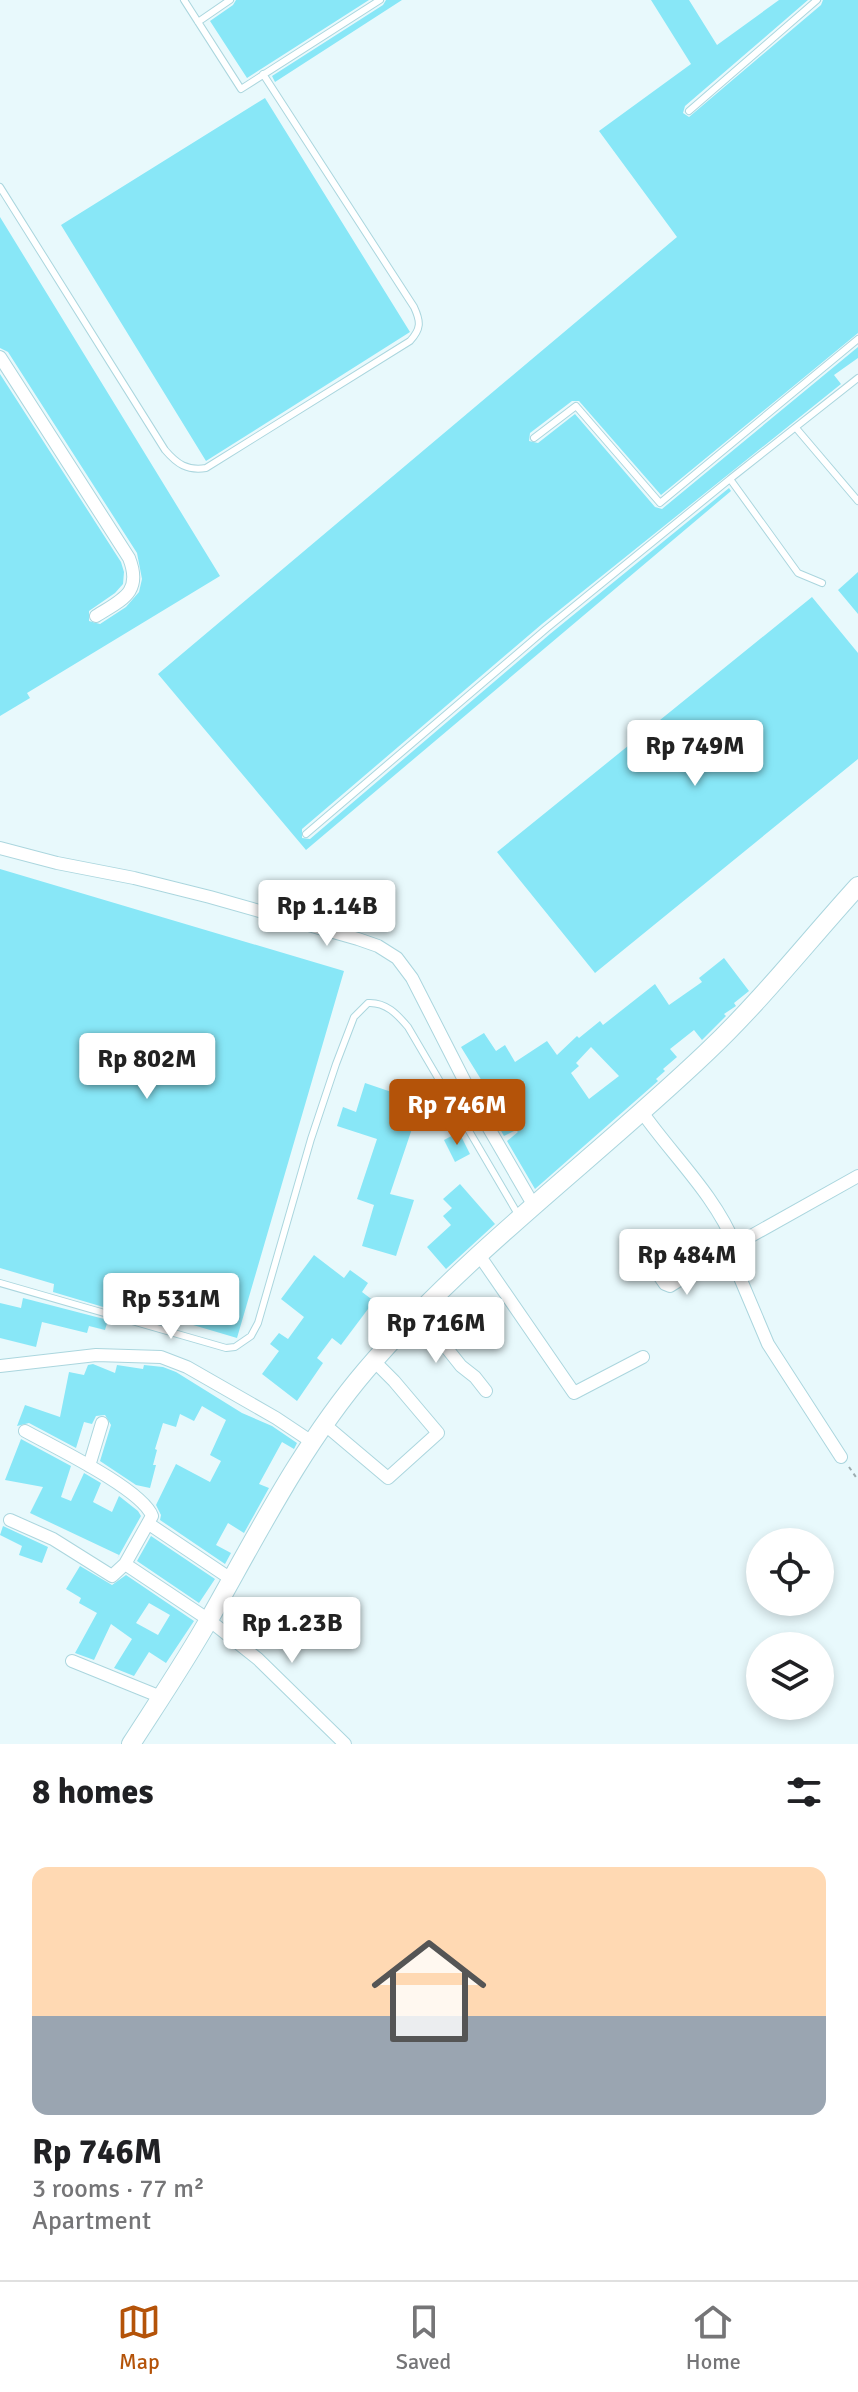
<!DOCTYPE html>
<meta charset="utf-8">
<style>
:root{--surface:#fff;--page:#f2f2f2;--text:#202124;--muted:#757577;--line:#e0e0e0;--accent:#b45309}
body{margin:0;font-family:Signika,sans-serif;background:var(--page);color:var(--text);height:100vh;display:flex;flex-direction:column;font-size:30px;white-space:nowrap}
*{box-sizing:border-box;margin:0}
p{font-size:26px;color:var(--muted)}
.icon{flex:none;width:44px;height:44px;fill:none;stroke:currentColor;stroke-width:2;stroke-linecap:round;stroke-linejoin:round}
.map{position:relative;height:1744px;overflow:hidden}
.sheet{display:flex;flex-direction:column;background:var(--surface);flex:1}
.sheet>*{flex:none}
.controls{position:absolute;left:746px;top:1528px;display:grid;gap:16px}
.controls a{display:grid;place-items:center;width:88px;height:88px;border-radius:50%;background:var(--surface);box-shadow:0 4px 12px #0003;font-size:40px}
.price{position:absolute;translate:-50% -68px;padding:0 18px;border-radius:8px;background:#fff;color:#222;font-size:26px;line-height:52px;filter:drop-shadow(0 2px 4px #0008)}
.price::after{content:'';position:absolute;left:50%;top:48px;width:24px;height:18px;margin-left:-12px;background:inherit;clip-path:polygon(0 0,100% 0,50% 100%)}
.price.selected{background:var(--accent);color:#fff}
ul{padding:0;list-style:none}
li{display:grid;align-content:center;gap:16px;height:424px;padding:0 32px}
li+li{border-top:2px solid var(--line)}
li span{display:grid;place-items:center;height:248px;border-radius:16px;color:#555}
li>.icon{margin-inline-start:auto}
span .icon{width:144px;height:144px;fill:#fffc;stroke-width:1}
li b{font-size:34px}
h2{display:flex;justify-content:space-between;align-items:center;height:96px;padding:0 32px;font-size:34px}
.tab-bar{display:flex;justify-content:space-around;align-items:center;height:112px;border-top:2px solid var(--line);background:var(--surface);font-size:22px;color:var(--muted)}
.tab-bar a{display:grid;justify-items:center;gap:4px}
.tab-bar .selected{color:var(--accent)}
.map>svg:first-child{display:block}
.building{fill:#88e7f7;fill-rule:evenodd}
.lines{fill:none;stroke-linecap:round;stroke-linejoin:round}
.lane-casing{stroke:#abd6de;stroke-width:8}
.street-casing{stroke:#abd6de;stroke-width:14}
.primary-casing{stroke:#abd6de;stroke-width:20}
.path{stroke:#9cadb0;stroke-width:2;stroke-dasharray:4 4;stroke-linecap:butt}
.lane{stroke:#fff;stroke-width:6}
.street{stroke:#fff;stroke-width:12}
.primary{stroke:#fff;stroke-width:18}
</style>
<div class="map">
<svg width="858" height="1744" viewBox="0 0 858 1744">
<rect width="100%" height="100%" fill="#e8f9fc"/>
<path class="building" d="M 236,0 L 369,0 L 247,78 L 210,21 L 233,5 Z
M 386,0 L 402,0 L 275,82 L 272,76 L 383,5 Z
M 651,0 L 689,0 L 717,45 L 779,0 L 808,0 L 685,106 L 683,113 L 689,117 L 821,5 L 823,0 L 858,0 L 858,333 L 661,495 L 579,401 L 572,401 L 530,433 L 529,441 L 538,443 L 575,414 L 655,507 L 662,509 L 858,347 L 858,358 L 834,375 L 841,384 L 542,624 L 302,829 L 302,838 L 310,839 L 550,634 L 729,488 L 731,491 L 306,850 L 158,674 L 677,237 L 599,131 L 691,64 Z
M 265,98 L 410,332 L 206,461 L 61,225 Z
M 0,217 L 220,576 L 27,693 L 30,698 L 0,716 L 0,374 L 121,562 L 124,572 L 123,584 L 115,593 L 89,611 L 89,621 L 100,624 L 126,607 L 139,592 L 142,579 L 137,553 L 8,352 L 0,348 Z
M 858,572 L 858,614 L 838,590 Z
M 812,597 L 858,653 L 858,759 L 595,973 L 497,852 Z
M 0,869 L 344,971 L 237,1338 L 112,1301 L 110,1309 L 53,1292 L 54,1284 L 0,1268 Z
M 724,958 L 749,991 L 734,1003 L 736,1006 L 724,1014 L 726,1016 L 702,1040 L 694,1030 L 670,1049 L 677,1057 L 663,1069 L 665,1071 L 656,1079 L 658,1081 L 535,1189 L 507,1141 L 518,1132 L 516,1130 L 504,1136 L 490,1112 L 495,1109 L 482,1087 L 485,1086 L 461,1047 L 484,1033 L 496,1051 L 505,1045 L 515,1062 L 547,1041 L 557,1055 L 577,1036 L 579,1038 L 600,1021 L 603,1025 L 655,984 L 669,1005 L 702,982 L 699,978 ZM 591,1047 L 619,1076 L 589,1099 L 571,1073 L 579,1066 L 576,1063 Z
M 365,1083 L 421,1102 L 390,1194 L 414,1200 L 396,1256 L 362,1246 L 374,1205 L 357,1199 L 377,1139 L 337,1126 L 343,1107 L 356,1112 Z
M 459,1132 L 470,1154 L 455,1162 L 444,1140 Z
M 460,1184 L 495,1224 L 446,1269 L 427,1247 L 451,1225 L 443,1216 L 452,1208 L 443,1199 Z
M 314,1255 L 344,1278 L 350,1270 L 368,1283 L 362,1292 L 374,1301 L 341,1345 L 332,1338 L 317,1358 L 323,1363 L 297,1401 L 262,1374 L 279,1351 L 270,1344 L 279,1333 L 288,1339 L 304,1317 L 281,1299 Z
M 23,1298 L 108,1320 L 105,1330 L 89,1326 L 87,1333 L 42,1322 L 36,1347 L 0,1338 L 0,1303 L 21,1308 Z
M 93,1364 L 115,1373 L 117,1365 L 143,1369 L 144,1365 L 163,1367 L 176,1372 L 242,1413 L 272,1426 L 297,1443 L 294,1449 L 282,1442 L 259,1484 L 269,1488 L 244,1533 L 228,1523 L 216,1545 L 231,1553 L 225,1564 L 160,1520 L 161,1515 L 156,1505 L 176,1464 L 210,1482 L 221,1461 L 210,1455 L 226,1420 L 202,1406 L 194,1421 L 180,1414 L 176,1427 L 163,1423 L 155,1449 L 157,1450 L 153,1465 L 156,1465 L 150,1488 L 136,1485 L 100,1461 L 111,1425 L 105,1415 L 96,1416 L 92,1424 L 84,1422 L 76,1448 L 29,1423 L 17,1426 L 25,1405 L 60,1417 L 69,1372 L 84,1375 L 88,1365 Z
M 21,1439 L 71,1466 L 61,1497 L 71,1501 L 84,1473 L 101,1483 L 93,1502 L 112,1512 L 119,1496 L 138,1511 L 141,1516 L 117,1559 L 119,1555 L 30,1513 L 43,1487 L 5,1480 Z
M 3,1526 L 48,1547 L 42,1563 L 19,1555 L 22,1546 L 0,1535 Z
M 151,1536 L 215,1579 L 199,1603 L 137,1561 Z
M 80,1566 L 112,1585 L 126,1575 L 194,1621 L 166,1663 L 149,1652 L 134,1676 L 114,1668 L 132,1639 L 111,1624 L 94,1660 L 75,1653 L 97,1613 L 79,1603 L 81,1598 L 66,1589 ZM 149,1603 L 170,1615 L 158,1635 L 136,1623 Z"/>
<g class="lines">
<g class="lane-casing">
<path id="lane" d="M 184,0 L 241,89 L 380,0
M 198,22 L 230,0
M 689,111 L 817,0
M 0,187 L 165,450 C 177,464 187,471 206,468 L 410,341 C 421,329 421,322 414,307 L 263,74
M 796,428 L 858,501
M 534,438 L 576,406 L 660,503 L 858,339
M 822,583 L 798,573 L 730,479 L 858,378
M 306,834 L 546,629 L 730,479
M 0,1283 L 226,1348 L 235,1347 L 251,1336 L 258,1323 L 311,1139 L 336,1064 L 354,1017 L 368,1003 C 386,1002 397,1014 408,1027 L 519,1216"/>
</g>
<g class="street-casing">
<path id="street" d="M 0,357 L 129,558 C 143,593 121,600 96,616
M 0,848 L 57,863 L 134,878 L 210,897 L 358,939 L 378,946 L 397,958 L 412,978 L 487,1125 L 534,1206
M 642,1112 C 672,1155 715,1195 735,1245 L 858,1176
M 735,1245 L 738,1273 L 768,1344 L 841,1457
M 479,1255 L 574,1393 L 643,1357
M 649,1261 L 665,1284 L 670,1286 L 735,1245
M 418,1312 L 461,1366 L 475,1377 L 486,1391
M 0,1366 L 96,1355 L 161,1357 L 187,1367 L 276,1418 L 312,1442
M 324,1424 L 388,1478 L 438,1433 L 394,1381 L 374,1361
M 25,1431 C 52,1446 142,1489 152,1516 L 125,1564 L 209,1620 L 258,1659 L 345,1744
M 89,1466 L 102,1423
M 10,1520 L 53,1539 L 112,1576 L 125,1564
M 149,1524 L 231,1579
M 72,1661 L 161,1697"/>
</g>
<g class="primary-casing">
<path id="primary" d="M 131,1744 C 158,1702 187,1659 211,1616 C 259,1531 303,1444 366,1370 C 467,1252 595,1159 707,1052 C 761,1001 808,941 858,886"/>
</g>
<path class="path" d="M 849,1467 L 858,1480"/>
<use href="#lane" class="lane"/>
<use href="#street" class="street"/>
<use href="#primary" class="primary"/>
</g>
</svg>
<div class="controls">
<a><svg class="icon" aria-label="locate" viewBox="0 0 24 24"><circle cx="12" cy="12" r="6"/><path d="M12 2v4M12 18v4M2 12h4M18 12h4"/></svg></a>
<a><svg class="icon" aria-label="layers" viewBox="0 0 24 24"><path d="M12 4l9 5-9 5-9-5zM3 14l9 5 9-5"/></svg></a>
</div>
<b class="price" style="left:695px;top:788px">Rp 749M</b>
<b class="price" style="left:327px;top:948px">Rp 1.14B</b>
<b class="price" style="left:147px;top:1101px">Rp 802M</b>
<b class="price selected" style="left:457px;top:1147px">Rp 746M</b>
<b class="price" style="left:687px;top:1297px">Rp 484M</b>
<b class="price" style="left:171px;top:1341px">Rp 531M</b>
<b class="price" style="left:436px;top:1365px">Rp 716M</b>
<b class="price" style="left:292px;top:1665px">Rp 1.23B</b>
</div>
<section class="sheet">
<h2>8 homes<svg class="icon" aria-label="filters" viewBox="0 0 24 24"><path d="M4 7h16M4 17h16"/><circle cx="9" cy="7" r="2"/><circle cx="15" cy="17" r="2"/></svg></h2>
<ul>
<li><span style="background:linear-gradient(#ffd9b3 60%,#9aa5b1 0)"><svg class="icon" aria-label="home" viewBox="0 0 24 24"><path d="M3 11l9-7 9 7M6 9v11h12V9"/></svg></span><div><b>Rp 746M</b><p>3 rooms · 77 m²</p><p>Apartment</p></div></li>
</ul>
</section>
<nav class="tab-bar">
<a class="selected"><svg class="icon" aria-label="map" viewBox="0 0 24 24"><path d="M3 6l6-2 6 2 6-2v14l-6 2-6-2-6 2zM9 4v14M15 6v14"/></svg>Map</a>
<a><svg class="icon" aria-label="saved" viewBox="0 0 24 24"><path d="M7 4h10v16l-5-4-5 4z"/></svg>Saved</a>
<a><svg class="icon" aria-label="home" viewBox="0 0 24 24"><path d="M3 11l9-7 9 7M6 9v11h12V9"/></svg>Home</a>
</nav>
